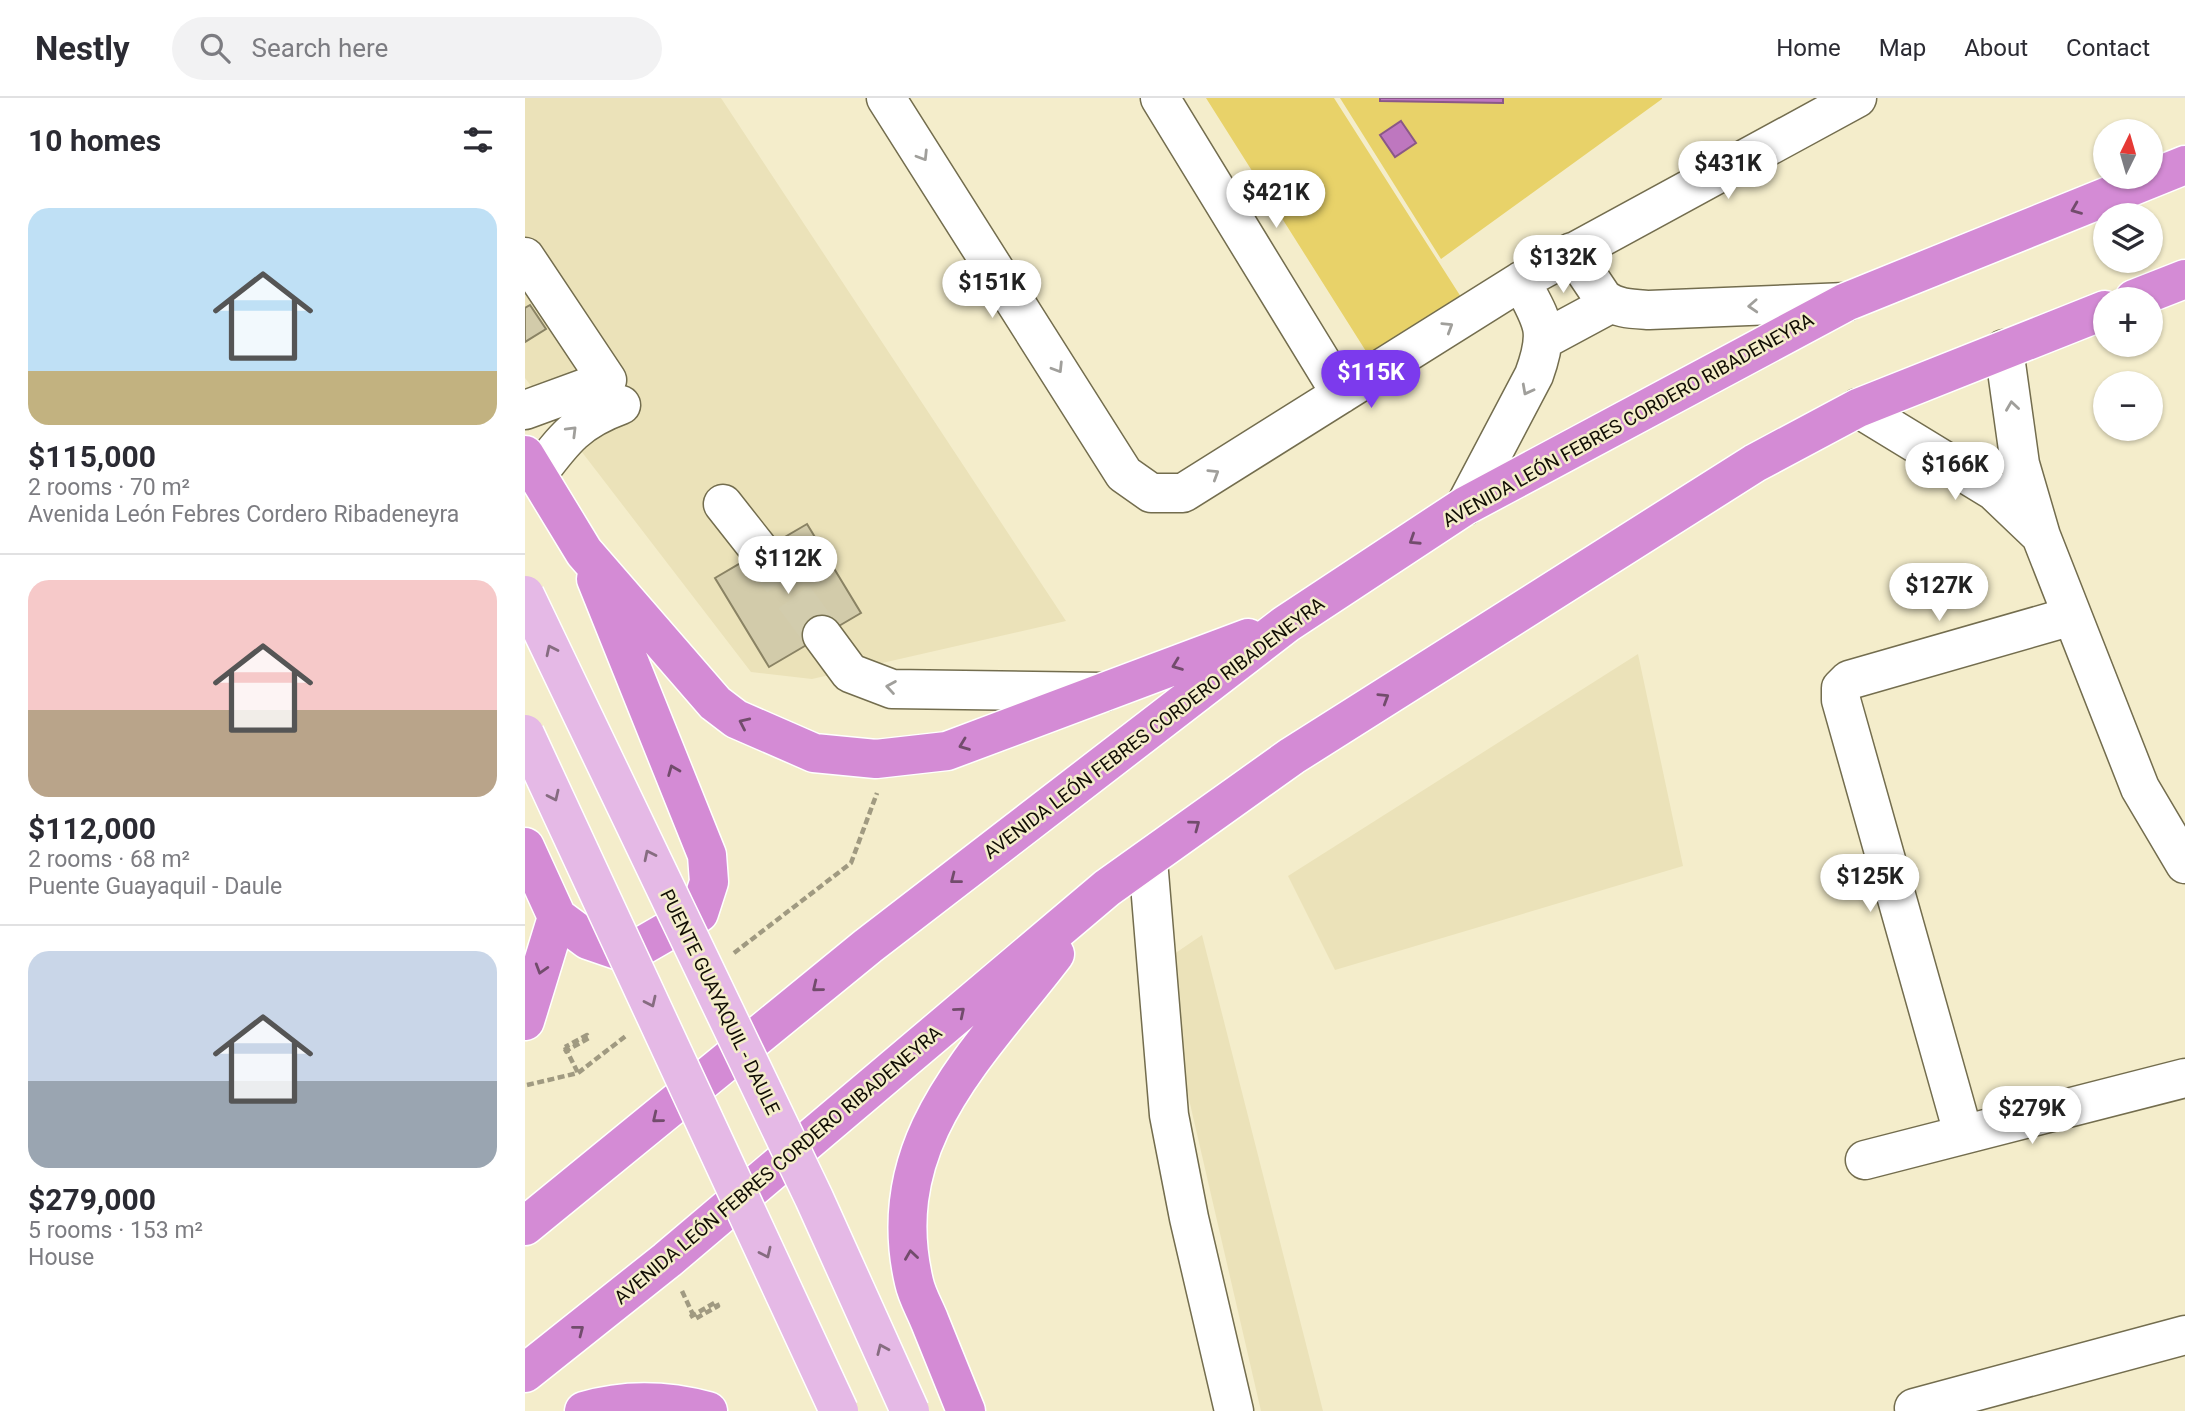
<!DOCTYPE html>
<meta charset="utf-8">
<style>
:root{--surface:#fff;--page:#f2f2f3;--text:#2b2b33;--muted:#7c7c81;--line:#e1e1e2;--accent:#7c3aed}
body{margin:0;font-family:Roboto,sans-serif;background:var(--page);color:var(--text);height:100vh;display:flex;flex-direction:column;font-size:26px;white-space:nowrap}
*{box-sizing:border-box;margin:0}
p{font-size:23px;color:var(--muted)}
.icon{flex:none;width:38px;height:38px;fill:none;stroke:currentColor;stroke-width:2;stroke-linecap:round;stroke-linejoin:round}
.map{position:relative;flex:1;overflow:hidden}
.details{display:flex;flex-direction:column;background:var(--surface);width:525px}
.details>*{flex:none}
.needle{width:46px;rotate:5deg}
.buttons{position:absolute;left:1568px;top:21px;display:grid;gap:14px}
.buttons a{display:grid;place-items:center;width:70px;height:70px;border-radius:50%;background:var(--surface);box-shadow:0 2px 5px #0004;font-size:35px}
.price{position:absolute;translate:-50% -60px;padding:0 16px;border-radius:24px;background:#fff;color:#222;font-size:23px;line-height:46px;filter:drop-shadow(0 2px 4px #0008)}
.price::after{content:'';position:absolute;left:50%;top:42px;width:21px;height:16px;margin-left:-10px;background:inherit;clip-path:polygon(0 0,100% 0,50% 100%)}
.price.selected{background:var(--accent);color:#fff}
ul{padding:0;list-style:none}
li{display:grid;align-content:center;gap:14px;height:371px;padding:0 28px}
li+li{border-top:2px solid var(--line)}
li span{display:grid;place-items:center;height:217px;border-radius:21px;color:#555}
li>.icon{margin-inline-start:auto}
span .icon{width:126px;height:126px;fill:#fffc;stroke-width:1}
li b{font-size:30px}
h2{display:flex;justify-content:space-between;align-items:center;height:84px;padding:0 28px;font-size:30px}
header{display:flex;align-items:center;gap:42px;box-sizing:border-box;height:98px;padding:0 35px;background:var(--surface);border-bottom:2px solid var(--line)}
header strong{font-size:33px}
nav{display:flex;gap:38px;margin-inline-start:auto;font-size:24px}
.search{width:490px;height:63px;background:var(--page);display:flex;align-items:center;gap:18px;box-sizing:border-box;padding:0 24px;border-radius:38px;color:var(--muted);font-size:26px}
main{display:flex;flex:1;min-height:0}
.map>svg:first-child{display:block}
.built{fill:#ebe2b9}
.green{fill:#e8d269}
.water{fill:#be77bf;stroke:#8a5887;stroke-width:2}
.building{fill:#d2cbaa;stroke:#8a8364;stroke-width:2}
.lines{fill:none;stroke-linecap:round;stroke-linejoin:round}
.minor-tunnel{stroke:#d2ccad;stroke-width:38;stroke-dasharray:38 19;stroke-linecap:butt}
.minor-casing{stroke:#736d4e;stroke-width:41}
.highway-casing{stroke:#fff;stroke-width:41}
.path{stroke:#a09a81;stroke-width:4.5;stroke-dasharray:7 3.5;stroke-linecap:butt}
.minor{stroke:#fff;stroke-width:38}
.highway{stroke:#d48bd5;stroke-width:38}
.major-bridge-casing{stroke:#fff;stroke-width:41;stroke-linecap:butt}
.path-bridge{stroke:#a09a81;stroke-width:4.5;stroke-dasharray:7 3.5;stroke-linecap:butt}
.major-bridge{stroke:#e5b9e6;stroke-width:38}
.oneway{stroke:#a09f9b}
.oneway2{stroke:#724c6c}
.oneway3{stroke:#866c80}
.labels{text-anchor:middle;dominant-baseline:central;stroke-width:5;stroke-linejoin:round;paint-order:stroke}
.street-label{font-size:19px;fill:#110e04;stroke:#f4edcb}
</style>
<header>
<strong>Nestly</strong>
<div class="search"><svg class="icon" aria-label="search" viewBox="0 0 24 24"><circle cx="10" cy="10" r="6"/><path d="M15 15l6 6"/></svg>Search here</div>
<nav><a>Home</a><a>Map</a><a>About</a><a>Contact</a></nav>
</header>
<main>
<section class="details">
<h2>10 homes<svg class="icon" aria-label="filters" viewBox="0 0 24 24"><path d="M4 7h16M4 17h16"/><circle cx="9" cy="7" r="2"/><circle cx="15" cy="17" r="2"/></svg></h2>
<ul>
<li><span style="background:linear-gradient(#bfe0f5 75%,#c2b280 0)"><svg class="icon" aria-label="home" viewBox="0 0 24 24"><path d="M3 11l9-7 9 7M6 9v11h12V9"/></svg></span><div><b>$115,000</b><p>2 rooms · 70 m²</p><p>Avenida León Febres Cordero Ribadeneyra</p></div></li>
<li><span style="background:linear-gradient(#f6c9c9 60%,#b9a48a 0)"><svg class="icon" aria-label="home" viewBox="0 0 24 24"><path d="M3 11l9-7 9 7M6 9v11h12V9"/></svg></span><div><b>$112,000</b><p>2 rooms · 68 m²</p><p>Puente Guayaquil - Daule</p></div></li>
<li><span style="background:linear-gradient(#c9d6e8 60%,#9aa5b1 0)"><svg class="icon" aria-label="home" viewBox="0 0 24 24"><path d="M3 11l9-7 9 7M6 9v11h12V9"/></svg></span><div><b>$279,000</b><p>5 rooms · 153 m²</p><p>House</p></div></li>
</ul>
</section>
<div class="map">
<svg width="1660" height="1313" viewBox="0 0 1660 1313">
<rect width="100%" height="100%" fill="#f4edcb"/>
<path class="built" d="M 0,0 L 196,0 L 541,523 L 287,581 L 226,574 L 0,280 Z
M 1113,556 L 1158,768 L 810,872 L 763,778 Z
M 677,837 L 798,1313 L 736,1313 L 633,867 Z"/>
<path class="green" d="M 681,0 L 809,0 L 936,199 L 844,258 Z
M 815,0 L 1137,0 L 1137,1 L 916,161 Z"/>
<path class="water" d="M 855,0 L 978,0 L 978,5 L 855,3 Z
M 876,23 L 891,45 L 870,59 L 855,37 Z"/>
<path class="building" d="M 5,207 L 21,231 L 0,244 L 0,210 Z
M 282,426 L 336,515 L 244,569 L 190,480 Z"/>
<g class="lines">
<path class="minor-tunnel" d="M 235,453 L 297,537"/>
<g class="minor-casing">
<path id="minor" d="M 361,0 L 599,376 L 626,395 L 658,395 L 996,183 L 1332,0
M 635,0 L 816,296
M 1047,154 L 1078,200 C 1091,211 1108,211 1124,212 L 1321,204
M 0,159 L 82,282 L 0,312
M 1020,241 L 1085,206
M 1479,251 L 1495,366 L 1516,438 L 1615,690 L 1660,766
M 1333,310 L 1469,393 L 1514,436
M 12,377 C 39,341 52,323 96,307
M 198,406 L 235,453
M 940,408 L 1009,277 C 1026,230 1017,224 996,183
M 297,537 L 325,575 L 367,591 L 579,594
M 623,762 L 644,1017 L 664,1120 L 709,1313
M 1438,1035 L 1316,602 L 1316,590 L 1324,582 L 1547,518
M 1340,1062 L 1660,980
M 1389,1310 L 1660,1237"/>
</g>
<g class="highway-casing">
<path id="highway" d="M 1609,201 L 1660,181
M 0,357 L 59,454 L 190,605 L 211,621 L 289,655 L 351,661 L 422,653 L 723,540
M 0,749 L 32,819 L 63,842 L 95,853 L 115,849 L 174,815 L 184,784 L 182,757 L 71,481
M 0,923 L 32,819
M 0,1128 L 343,848 L 761,526 L 940,408 L 1321,204 L 1660,67
M 0,1275 L 142,1162 L 582,790 L 767,658 L 1230,365 L 1333,310 L 1580,212
M 59,1313 C 99,1301 142,1302 183,1313
M 441,1313 C 429,1283 417,1254 405,1224 C 400,1211 392,1198 389,1184 C 356,1043 453,957 530,856"/>
</g>
<path class="path" d="M 209,855 L 326,765 L 352,695
M 40,949 L 53,975
M 2,987 L 53,975 L 102,937
M 157,1193 L 170,1221"/>
<use href="#minor" class="minor"/>
<use href="#highway" class="highway"/>
<g class="major-bridge-casing">
<path id="major-bridge" d="M 0,497 L 289,1100 L 385,1313
M 0,636 L 314,1313"/>
</g>
<path class="path-bridge" d="M 39,954 L 64,940 L 62,937 L 40,949
M 165,1219 L 191,1204 L 193,1208 L 170,1221"/>
<use href="#major-bridge" class="major-bridge"/>
</g>
<defs><path id="oneway-chevron" d="M-2-3.5L2.5 0L-2 3.5" fill="none" stroke-width="1.6" stroke-linecap="round" stroke-linejoin="round" transform="scale(1.75)"/></defs>
<g class="oneway">
<use href="#oneway-chevron" transform="translate(398 58) rotate(58)"/>
<use href="#oneway-chevron" transform="translate(1228 208) rotate(177)"/>
<use href="#oneway-chevron" transform="translate(923 229) rotate(-32)"/>
<use href="#oneway-chevron" transform="translate(533 270) rotate(58)"/>
<use href="#oneway-chevron" transform="translate(1002 292) rotate(118)"/>
<use href="#oneway-chevron" transform="translate(1487 308) rotate(-98)"/>
<use href="#oneway-chevron" transform="translate(47 333) rotate(-45)"/>
<use href="#oneway-chevron" transform="translate(689 376) rotate(-32)"/>
<use href="#oneway-chevron" transform="translate(366 589) rotate(-171)"/>
</g>
<g class="oneway2">
<use href="#oneway-chevron" transform="translate(1551 111) rotate(158)"/>
<use href="#oneway-chevron" transform="translate(889 442) rotate(147)"/>
<use href="#oneway-chevron" transform="translate(652 567) rotate(159)"/>
<use href="#oneway-chevron" transform="translate(859 600) rotate(-32)"/>
<use href="#oneway-chevron" transform="translate(219 625) rotate(-155)"/>
<use href="#oneway-chevron" transform="translate(439 647) rotate(159)"/>
<use href="#oneway-chevron" transform="translate(148 672) rotate(-112)"/>
<use href="#oneway-chevron" transform="translate(670 727) rotate(-37)"/>
<use href="#oneway-chevron" transform="translate(430 781) rotate(142)"/>
<use href="#oneway-chevron" transform="translate(16 871) rotate(107)"/>
<use href="#oneway-chevron" transform="translate(292 889) rotate(141)"/>
<use href="#oneway-chevron" transform="translate(435 914) rotate(-40)"/>
<use href="#oneway-chevron" transform="translate(132 1020) rotate(141)"/>
<use href="#oneway-chevron" transform="translate(386 1157) rotate(-98)"/>
<use href="#oneway-chevron" transform="translate(54 1232) rotate(-38)"/>
</g>
<g class="oneway3">
<use href="#oneway-chevron" transform="translate(26 552) rotate(-116)"/>
<use href="#oneway-chevron" transform="translate(29 698) rotate(65)"/>
<use href="#oneway-chevron" transform="translate(124 757) rotate(-116)"/>
<use href="#oneway-chevron" transform="translate(126 904) rotate(65)"/>
<use href="#oneway-chevron" transform="translate(241 1155) rotate(65)"/>
<use href="#oneway-chevron" transform="translate(357 1251) rotate(-114)"/>
</g>
<g class="labels">
<g class="street-label">
<text transform="translate(1103 322) rotate(-29)">AVENIDA LEÓN FEBRES CORDERO RIBADENEYRA</text>
<text transform="translate(629 630) rotate(-37)">AVENIDA LEÓN FEBRES CORDERO RIBADENEYRA</text>
<text transform="translate(195 904) rotate(64)">PUENTE GUAYAQUIL - DAULE</text>
<text transform="translate(253 1067) rotate(-40)">AVENIDA LEÓN FEBRES CORDERO RIBADENEYRA</text>
</g>
</g>
</svg>
<div class="buttons">
<a><svg class="needle" viewBox="-14 -14 28 28"><path d="M0-13l5 13h-10z" fill="#e53935"/><path d="M0 13l5-13h-10z" fill="#7c7c81"/></svg></a>
<a><svg class="icon" aria-label="layers" viewBox="0 0 24 24"><path d="M12 4l9 5-9 5-9-5zM3 14l9 5 9-5"/></svg></a>
<a>+</a>
<a>−</a>
</div>
<b class="price" style="left:1203px;top:103px">$431K</b>
<b class="price" style="left:751px;top:132px">$421K</b>
<b class="price" style="left:1038px;top:197px">$132K</b>
<b class="price" style="left:467px;top:222px">$151K</b>
<b class="price selected" style="left:846px;top:312px">$115K</b>
<b class="price" style="left:1430px;top:404px">$166K</b>
<b class="price" style="left:263px;top:498px">$112K</b>
<b class="price" style="left:1414px;top:525px">$127K</b>
<b class="price" style="left:1345px;top:816px">$125K</b>
<b class="price" style="left:1507px;top:1048px">$279K</b>
</div>
</main>
